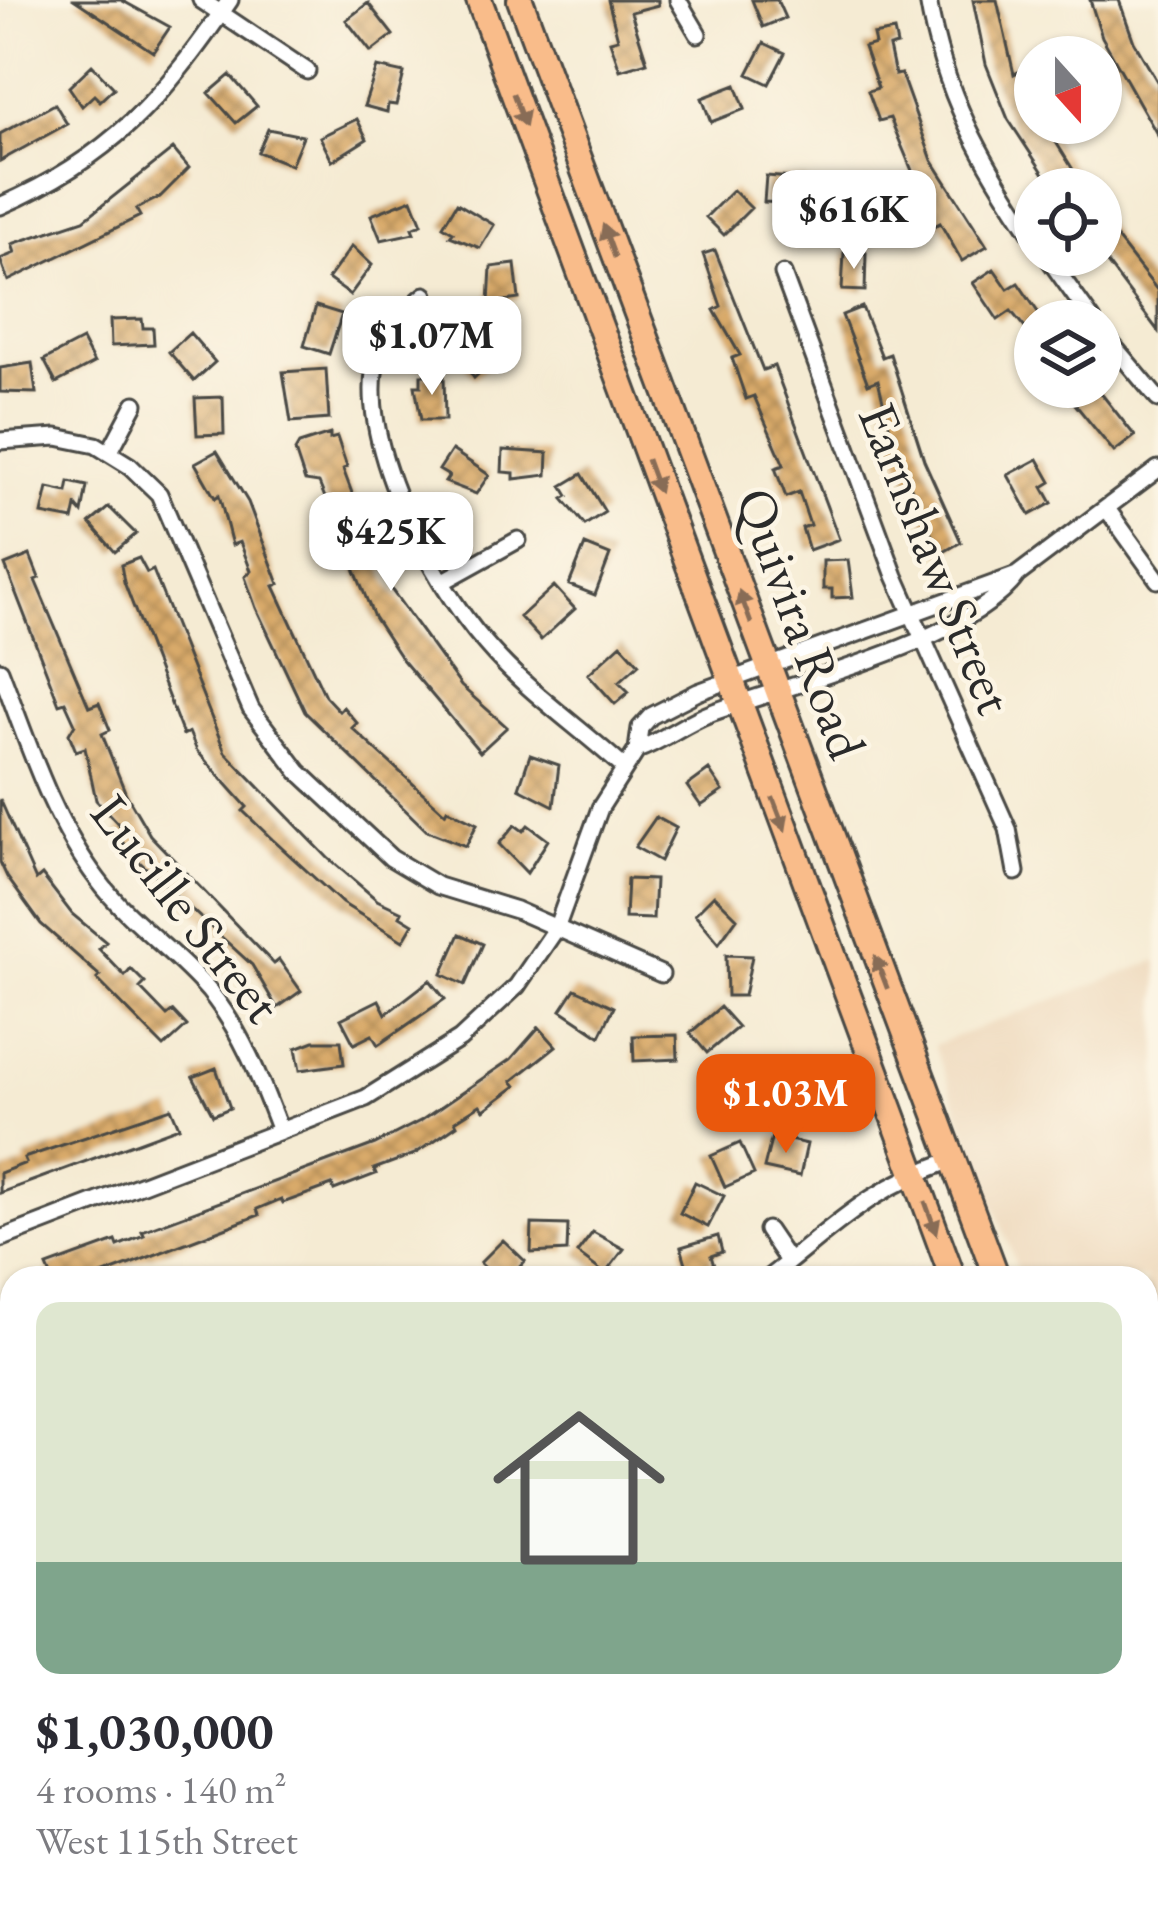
<!DOCTYPE html>
<meta charset="utf-8">
<style>
:root{--surface:#fff;--page:#f7f7f7;--text:#2b2b33;--muted:#7c7c81;--accent:#ea580c}
body{margin:0;font-family:"EB Garamond",serif;background:var(--page);color:var(--text);height:100vh;display:flex;flex-direction:column;font-size:45px;white-space:nowrap}
*{box-sizing:border-box;margin:0}
p{font-size:39px;color:var(--muted)}
.icon{flex:none;width:66px;height:66px;fill:none;stroke:currentColor;stroke-width:2;stroke-linecap:round;stroke-linejoin:round}
.map{position:relative;flex:1;overflow:hidden}
.side{position:absolute;left:0px;top:1266px;width:1158px;height:663px;display:flex;flex-direction:column;background:var(--surface);border-radius:36px 36px 0 0;box-shadow:0 3px 9px #0004}
.side>*{flex:none}
.needle{width:78px;rotate:159deg}
.controls{position:absolute;left:1014px;top:36px;display:grid;gap:24px}
.controls a{display:grid;place-items:center;width:108px;height:108px;border-radius:50%;background:var(--surface);box-shadow:0 3px 9px #0004;font-size:60px}
.price{position:absolute;translate:-50% -102px;padding:0 27px;border-radius:24px;background:#fff;color:#222;font-size:39px;line-height:78px;filter:drop-shadow(0 3px 6px #0008)}
.price::after{content:'';position:absolute;left:50%;top:72px;width:36px;height:27px;margin-left:-18px;background:inherit;clip-path:polygon(0 0,100% 0,50% 100%)}
.price.on{background:var(--accent);color:#fff}
ul{padding:0;list-style:none}
li{display:grid;align-content:center;gap:24px;height:636px;padding:0 36px}
li span{display:grid;place-items:center;height:372px;border-radius:24px;color:#555}
li>.icon{margin-inline-start:auto}
span .icon{width:216px;height:216px;fill:#fffc;stroke-width:1}
li b{font-size:51px}
.map>svg:first-child{display:block}
.built{fill:#edd7ba}
.building{fill:url(#building-cross-hatch)}
.lines{fill:none;stroke-linecap:round;stroke-linejoin:round}
.minor-casing{stroke:#494844;stroke-width:21}
.primary-casing{stroke:#494844;stroke-width:30}
.minor{stroke:#fff;stroke-width:15}
.primary{stroke:#f9bc8a;stroke-width:24}
.oneway{fill:#886c56}
.labels{text-anchor:middle;dominant-baseline:central;stroke-width:9;stroke-linejoin:round;paint-order:stroke}
.street-label{font-size:54px;fill:#2b2b2b;stroke:#fcf5e5}
</style>
<div class="map">
<svg width="1158" height="1927" viewBox="0 0 1158 1927">
<defs>
<pattern id="building-cross-hatch" width="8" height="8" patternUnits="userSpaceOnUse" patternTransform="scale(3)"><rect width="8" height="8" fill="#d9aa6a"/><path d="M0 0l8 8M0 8l8-8" fill="none" stroke="#b08b57"/></pattern>
</defs>
<rect width="100%" height="100%" fill="#fcf5e5"/>
<filter id="ink" filterUnits="userSpaceOnUse"><feTurbulence type="fractalNoise" baseFrequency=".00833" numOctaves="2"/><feDisplacementMap in="SourceGraphic" scale="24" xChannelSelector="R" yChannelSelector="G"/><feConvolveMatrix kernelMatrix="1 2 1 2 8 2 1 2 1" color-interpolation-filters="sRGB"/></filter>
<filter id="wash" filterUnits="userSpaceOnUse"><feTurbulence type="fractalNoise" baseFrequency=".004" numOctaves="4" result="noise"/><feDisplacementMap in="SourceGraphic" scale="48" xChannelSelector="R" yChannelSelector="G"/><feGaussianBlur stdDeviation="2.7" result="paint"/><feColorMatrix in="noise" values="0 0 0 0 0 0 0 0 0 0 0 0 0 0 0 0 0 1.4 0 .05"/><feComposite in="paint" operator="in"/></filter>
<g filter="url(#wash)">
<rect width="100%" height="100%" fill="#f5ebd3"/>
<path class="built" d="M 1158,960 L 1158,1642 L 1146,1610 L 1146,1278 L 1021,1278 L 934,1045 Z"/>
<g id="blocks">
<path class="building" d="M 75,0 L 121,0 L 170,27 L 153,52 Z
M 608,0 L 658,0 L 658,5 L 631,12 L 647,62 L 620,70 L 610,41 L 618,39 Z
M 752,0 L 777,0 L 785,18 L 763,27 Z
M 973,0 L 997,0 L 1014,74 L 1018,72 L 1035,123 L 1044,123 L 1082,184 L 1074,189 L 1054,189 L 1008,119 L 986,64 Z
M 1090,0 L 1119,0 L 1134,42 L 1158,83 L 1158,136 L 1102,37 Z
M 368,3 L 393,35 L 371,52 L 346,20 Z
M 894,31 L 897,45 L 889,47 L 895,75 L 901,74 L 932,160 L 987,246 L 962,261 L 940,223 L 934,226 L 910,190 L 918,185 L 890,118 L 879,121 L 868,91 L 878,88 L 864,47 L 875,44 L 873,35 Z
M 764,43 L 785,53 L 769,84 L 748,74 Z
M 92,65 L 114,88 L 100,101 L 94,95 L 82,106 L 69,87 Z
M 377,67 L 404,73 L 396,105 L 388,104 L 387,112 L 364,106 Z
M 230,75 L 257,106 L 236,123 L 209,93 Z
M 736,85 L 745,109 L 711,122 L 702,98 Z
M 55,104 L 67,124 L 0,161 L 0,134 Z
M 357,119 L 367,139 L 332,161 L 320,137 Z
M 268,129 L 303,136 L 291,165 L 258,152 Z
M 173,149 L 189,168 L 160,197 L 136,209 L 140,216 L 8,281 L 0,259 L 15,253 L 12,244 L 84,220 Z
M 766,176 L 805,179 L 803,204 L 764,202 Z
M 733,190 L 751,208 L 724,235 L 706,217 Z
M 834,196 L 858,224 L 841,239 L 816,211 Z
M 412,199 L 422,224 L 412,228 L 414,233 L 381,240 L 371,215 Z
M 457,203 L 494,225 L 480,248 L 450,236 L 453,232 L 443,226 Z
M 1101,218 L 1158,291 L 1158,331 L 1101,255 Z
M 352,246 L 372,265 L 350,295 L 328,279 Z
M 715,250 L 763,370 L 774,366 L 839,539 L 809,550 L 802,528 L 810,525 L 799,492 L 786,497 L 775,468 L 784,465 L 754,396 L 746,399 L 732,358 L 740,355 L 714,310 L 721,306 L 703,254 Z
M 844,253 L 866,253 L 865,291 L 842,290 Z
M 515,264 L 519,299 L 489,303 L 491,267 Z
M 994,269 L 1008,289 L 1018,283 L 1044,321 L 1035,321 L 1035,340 L 1011,311 L 998,320 L 973,283 Z
M 316,306 L 342,314 L 329,354 L 304,346 Z
M 862,307 L 882,357 L 890,354 L 924,460 L 961,542 L 940,554 L 895,450 L 878,380 L 868,384 L 842,315 Z
M 142,319 L 143,328 L 153,328 L 154,344 L 111,346 L 110,320 Z
M 489,327 L 508,347 L 474,378 L 458,355 L 462,346 Z
M 190,333 L 215,362 L 194,381 L 169,352 Z
M 82,340 L 94,363 L 56,383 L 44,360 Z
M 32,363 L 36,393 L 0,392 L 0,368 Z
M 326,369 L 329,419 L 291,422 L 283,372 Z
M 421,375 L 444,375 L 445,420 L 421,420 L 415,386 L 421,386 Z
M 1061,387 L 1096,387 L 1135,436 L 1114,452 Z
M 223,397 L 224,434 L 197,435 L 195,398 Z
M 330,434 L 330,439 L 337,437 L 347,467 L 343,469 L 355,501 L 359,500 L 388,585 L 461,686 L 507,727 L 480,752 L 401,658 L 374,617 L 319,483 L 305,481 L 295,451 L 299,444 Z
M 452,450 L 489,475 L 476,494 L 445,482 L 449,476 L 439,470 Z
M 503,450 L 548,453 L 547,475 L 514,479 L 514,473 L 502,472 Z
M 217,451 L 248,502 L 279,584 L 274,586 L 325,696 L 339,711 L 343,707 L 357,723 L 352,728 L 445,813 L 447,809 L 477,824 L 466,846 L 427,831 L 305,712 L 256,608 L 245,577 L 251,571 L 240,542 L 232,545 L 219,495 L 215,498 L 195,463 Z
M 1038,459 L 1051,482 L 1043,487 L 1052,503 L 1030,515 L 1008,475 Z
M 582,474 L 605,512 L 585,525 L 563,499 L 568,496 L 562,486 Z
M 69,482 L 87,486 L 82,513 L 76,506 L 73,520 L 42,514 L 48,488 L 67,492 Z
M 109,507 L 136,534 L 115,552 L 90,523 Z
M 585,545 L 610,555 L 595,595 L 569,585 Z
M 30,555 L 39,578 L 35,580 L 89,707 L 99,703 L 110,730 L 102,734 L 126,794 L 150,835 L 274,964 L 279,960 L 301,991 L 277,1008 L 252,965 L 132,855 L 117,835 L 121,827 L 96,800 L 85,748 L 76,751 L 69,734 L 75,724 L 65,702 L 59,704 L 5,565 Z
M 139,558 L 147,573 L 153,570 L 225,752 L 329,859 L 377,900 L 402,912 L 400,916 L 413,924 L 403,941 L 342,903 L 272,839 L 243,811 L 247,807 L 197,751 L 189,732 L 183,735 L 124,582 L 121,565 Z
M 848,560 L 853,597 L 832,598 L 832,589 L 823,589 L 823,561 Z
M 554,586 L 575,609 L 541,640 L 520,617 Z
M 621,644 L 639,664 L 619,682 L 629,692 L 615,704 L 588,674 Z
M 530,755 L 559,765 L 554,806 L 519,788 Z
M 709,770 L 723,791 L 701,806 L 687,786 Z
M 0,799 L 36,880 L 42,875 L 72,914 L 106,942 L 99,949 L 125,976 L 131,969 L 145,983 L 140,988 L 167,1016 L 173,1011 L 187,1026 L 164,1047 L 97,979 L 100,976 L 41,924 L 7,877 L 0,862 Z
M 656,817 L 676,828 L 660,861 L 635,847 Z
M 515,825 L 523,831 L 528,825 L 548,840 L 527,873 L 499,844 Z
M 627,879 L 655,880 L 653,919 L 625,918 Z
M 714,895 L 737,918 L 719,943 L 695,914 Z
M 460,934 L 483,944 L 465,985 L 442,974 Z
M 726,955 L 752,956 L 744,996 L 727,996 Z
M 430,980 L 445,999 L 378,1045 L 372,1035 L 354,1044 L 341,1019 L 379,1000 L 386,1014 Z
M 575,989 L 614,1007 L 600,1036 L 561,1010 Z
M 720,1007 L 738,1027 L 707,1053 L 690,1033 Z
M 539,1027 L 556,1046 L 512,1081 L 516,1086 L 484,1110 L 480,1105 L 455,1121 L 457,1125 L 415,1154 L 374,1169 L 376,1174 L 334,1190 L 332,1185 L 283,1203 L 281,1199 L 257,1209 L 259,1215 L 94,1278 L 52,1278 L 47,1266 L 116,1241 L 118,1246 L 144,1235 L 142,1231 L 375,1144 L 422,1120 L 511,1059 Z
M 677,1035 L 678,1059 L 634,1061 L 633,1036 Z
M 314,1041 L 341,1041 L 344,1064 L 300,1070 L 296,1048 Z
M 216,1068 L 230,1108 L 213,1115 L 193,1077 Z
M 171,1108 L 179,1127 L 0,1193 L 0,1173 L 26,1163 L 24,1158 Z
M 772,1136 L 807,1144 L 800,1176 L 764,1168 Z
M 740,1143 L 754,1174 L 725,1187 L 711,1156 Z
M 695,1182 L 724,1196 L 708,1227 L 680,1213 Z
M 532,1224 L 568,1225 L 567,1251 L 531,1253 Z
M 593,1232 L 624,1249 L 605,1274 L 577,1253 Z
M 718,1236 L 722,1252 L 711,1256 L 715,1269 L 690,1277 L 681,1247 Z
M 503,1240 L 525,1261 L 515,1272 L 496,1278 L 480,1263 Z"/>
</g>
</g>
<g filter="url(#ink)">
<use href="#blocks" fill-opacity="0" stroke="#494844" stroke-width="3"/>
<g class="lines">
<g class="minor-casing">
<path id="minor" d="M 201,0 L 307,71
M 678,0 L 698,34
M 928,0 C 943,92 982,162 1035,239
M 0,206 C 111,158 163,98 230,0
M 1046,255 L 1093,321
M 783,274 L 895,576 L 1008,829 L 1016,872
M 425,295 C 407,311 387,327 379,351 C 350,432 432,583 486,644 C 526,691 577,725 623,767
M 1101,331 L 1158,399
M 0,441 L 57,437 L 96,445 L 130,466 L 159,494 L 251,709 L 299,772 L 391,858 L 438,886 L 516,910 L 661,974
M 109,453 L 135,404
M 1107,509 L 1158,580
M 444,581 L 518,540
M 0,670 C 28,742 51,818 98,880 C 129,922 175,951 209,991 C 243,1033 261,1081 280,1131
M 637,750 C 663,741 684,723 711,713 C 787,685 973,640 1017,575 L 1158,469
M 767,1230 L 788,1261
M 0,1239 L 366,1098 L 460,1039 L 517,986 L 556,929 L 600,808 L 637,750 L 640,728 L 651,716 L 698,692 L 1017,575
M 768,1278 C 836,1226 866,1190 952,1160
M 0,1682 L 12,1688
M 1146,1780 L 1158,1776
M 510,1917 L 510,1927
M 642,1917 L 670,1927
M 1020,1917 L 1024,1927
M 317,1927 L 323,1917"/>
</g>
<g class="primary-casing">
<path id="primary" d="M 479,0 L 953,1278
M 520,0 L 997,1278
M 1146,1662 L 1158,1693
M 1146,1800 L 1158,1832"/>
</g>
<use href="#minor" class="minor"/>
<use href="#primary" class="primary"/>
</g>
<defs><path id="oneway-solid" d="M-6-.8H1V-3.2L6.5 0L1 3.2V.8H-6Z" transform="scale(3)"/></defs>
<g class="oneway">
<use href="#oneway-solid" transform="translate(519 110) rotate(70)"/>
<use href="#oneway-solid" transform="translate(609 241) rotate(-110)"/>
<use href="#oneway-solid" transform="translate(653 476) rotate(70)"/>
<use href="#oneway-solid" transform="translate(745 607) rotate(-110)"/>
<use href="#oneway-solid" transform="translate(779 814) rotate(69)"/>
<use href="#oneway-solid" transform="translate(881 972) rotate(-111)"/>
<use href="#oneway-solid" transform="translate(931 1218) rotate(70)"/>
</g>
</g>
<g class="labels">
<g class="street-label">
<text transform="translate(937 558) rotate(68)">Earnshaw Street</text>
<text transform="translate(802 623) rotate(70)">Quivira Road</text>
<text transform="translate(187 908) rotate(52)">Lucille Street</text>
</g>
</g>
</svg>
<div class="controls">
<a><svg class="needle" viewBox="-14 -14 28 28"><path d="M0-13l5 13h-10z" fill="#e53935"/><path d="M0 13l5-13h-10z" fill="#7c7c81"/></svg></a>
<a><svg class="icon" aria-label="locate" viewBox="0 0 24 24"><circle cx="12" cy="12" r="6"/><path d="M12 2v4M12 18v4M2 12h4M18 12h4"/></svg></a>
<a><svg class="icon" aria-label="layers" viewBox="0 0 24 24"><path d="M12 4l9 5-9 5-9-5zM3 14l9 5 9-5"/></svg></a>
</div>
<b class="price" style="left:854px;top:272px">$616K</b>
<b class="price" style="left:432px;top:398px">$1.07M</b>
<b class="price" style="left:391px;top:594px">$425K</b>
<b class="price on" style="left:786px;top:1156px">$1.03M</b>
<section class="side">
<ul>
<li><span style="background:linear-gradient(#dfe7d0 70%,#7fa58c 0)"><svg class="icon" aria-label="home" viewBox="0 0 24 24"><path d="M3 11l9-7 9 7M6 9v11h12V9"/></svg></span><div><b>$1,030,000</b><p>4 rooms · 140 m²</p><p>West 115th Street</p></div></li>
</ul>
</section>
</div>
